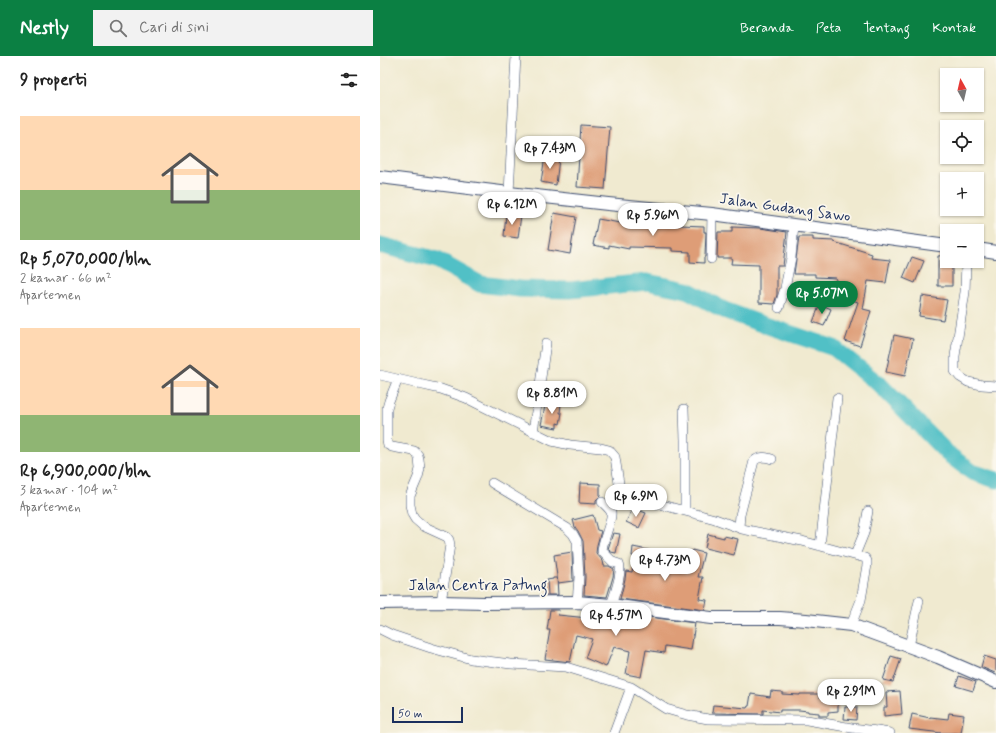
<!DOCTYPE html>
<html lang="id">
<meta charset="utf-8">
<style>
:root{--surface:#fff;--page:#f2f2f2;--text:#222;--muted:#767676;--accent:#0b8043}
body{margin:0;font-family:Mynerve,sans-serif;background:var(--page);color:var(--text);height:100vh;display:flex;flex-direction:column;font-size:15px;white-space:nowrap}
*{box-sizing:border-box;margin:0}
p{font-size:13px;color:var(--muted)}
.icon{flex:none;width:22px;height:22px;fill:none;stroke:currentColor;stroke-width:2;stroke-linecap:round;stroke-linejoin:round}
.map{position:relative;flex:1;overflow:hidden}
.sheet{display:flex;flex-direction:column;background:var(--surface);width:380px}
.sheet>*{flex:none}
.needle{width:26px;rotate:352deg}
.fabs{position:absolute;left:560px;top:12px;display:grid;gap:8px}
.fabs a{display:grid;place-items:center;width:44px;height:44px;border-radius:0px;background:var(--surface);box-shadow:0 1px 3px #0004;font-size:20px}
.scale{position:absolute;left:12px;bottom:10px;width:71px;box-sizing:border-box;padding-left:4px;border:2px solid #1b2f5e;border-top:0;font-size:11px;line-height:14px;white-space:nowrap;color:#1b2f5e;-webkit-text-stroke:3px #fbf7ec;paint-order:stroke}
.price{position:absolute;translate:-50% -34px;padding:0 9px;border-radius:14px;background:#fff;color:#222;font-size:13px;line-height:26px;filter:drop-shadow(0 1px 2px #0008)}
.price::after{content:'';position:absolute;left:50%;top:24px;width:12px;height:9px;margin-left:-6px;background:inherit;clip-path:polygon(0 0,100% 0,50% 100%)}
.price.selected{background:var(--accent);color:#fff}
ul{padding:0;list-style:none}
li{display:grid;align-content:center;gap:8px;height:212px;padding:0 20px}
li span{display:grid;place-items:center;height:124px;border-radius:0px;color:#555}
li>.icon{margin-inline-start:auto}
span .icon{width:72px;height:72px;fill:#fffc;stroke-width:1}
li b{font-size:17px}
h2{display:flex;justify-content:space-between;align-items:center;height:48px;padding:0 20px;font-size:17px}
header{display:flex;align-items:center;gap:24px;box-sizing:border-box;height:56px;padding:0 20px;background:var(--accent);color:#fff}
header strong{font-size:19px}
nav{display:flex;gap:22px;margin-inline-start:auto;font-size:14px}
.search{width:280px;height:36px;background:var(--page);display:flex;align-items:center;gap:10px;box-sizing:border-box;padding:0 14px;border-radius:0px;color:var(--muted);font-size:15px}
main{display:flex;flex:1;min-height:0}
.map>svg:first-child{display:block}
.lines{fill:none;stroke-linecap:round;stroke-linejoin:round}
.river{stroke:#51c0c6;stroke-width:17}
.building{fill:#de9d77}
.minor-casing{stroke:#3b4b6f;stroke-width:10}
.tertiary-casing{stroke:#3b4b6f;stroke-width:14}
.minor{stroke:#fff;stroke-width:9}
.tertiary{stroke:#fff;stroke-width:12}
.labels{text-anchor:middle;dominant-baseline:central;stroke-width:3.5;stroke-linejoin:round;paint-order:stroke}
.street-label{font-size:15px;fill:#1b2f5e;stroke:#fbf7ec}
</style>
<header>
<strong>Nestly</strong>
<div class="search"><svg class="icon" aria-label="search" viewBox="0 0 24 24"><circle cx="10" cy="10" r="6"/><path d="M15 15l6 6"/></svg>Cari di sini</div>
<nav><a>Beranda</a><a>Peta</a><a>Tentang</a><a>Kontak</a></nav>
</header>
<main>
<section class="sheet">
<h2>9 properti<svg class="icon" aria-label="filters" viewBox="0 0 24 24"><path d="M4 7h16M4 17h16"/><circle cx="9" cy="7" r="2"/><circle cx="15" cy="17" r="2"/></svg></h2>
<ul>
<li><span style="background:linear-gradient(#ffd9b3 60%,#8fb573 0)"><svg class="icon" aria-label="home" viewBox="0 0 24 24"><path d="M3 11l9-7 9 7M6 9v11h12V9"/></svg></span><div><b>Rp 5,070,000/bln</b><p>2 kamar · 66 m²</p><p>Apartemen</p></div></li>
<li><span style="background:linear-gradient(#ffd9b3 70%,#8fb573 0)"><svg class="icon" aria-label="home" viewBox="0 0 24 24"><path d="M3 11l9-7 9 7M6 9v11h12V9"/></svg></span><div><b>Rp 6,900,000/bln</b><p>3 kamar · 104 m²</p><p>Apartemen</p></div></li>
</ul>
</section>
<div class="map">
<svg width="616" height="677" viewBox="0 0 616 677">
<rect width="100%" height="100%" fill="#fbf7ec"/>
<filter id="ink" filterUnits="userSpaceOnUse"><feTurbulence type="fractalNoise" baseFrequency=".025" numOctaves="2"/><feDisplacementMap in="SourceGraphic" scale="8" xChannelSelector="R" yChannelSelector="G"/><feConvolveMatrix kernelMatrix="1 2 1 2 8 2 1 2 1" color-interpolation-filters="sRGB"/></filter>
<filter id="wash" filterUnits="userSpaceOnUse"><feTurbulence type="fractalNoise" baseFrequency=".012" numOctaves="4" result="noise"/><feDisplacementMap in="SourceGraphic" scale="16" xChannelSelector="R" yChannelSelector="G"/><feGaussianBlur stdDeviation="0.9" result="paint"/><feColorMatrix in="noise" values="0 0 0 0 0 0 0 0 0 0 0 0 0 0 0 0 0 1.4 0 .05"/><feComposite in="paint" operator="in"/></filter>
<g filter="url(#wash)">
<rect width="100%" height="100%" fill="#f0ead0"/>
<g class="lines">
<path class="river" d="M 0,189 L 57,204 L 100,228 L 140,233 L 190,234 L 267,226 L 307,234 L 344,254 L 379,267 L 454,292 L 500,329 L 568,398 L 592,416 L 616,424"/>
</g>
<g id="blocks">
<path class="building" d="M 201,69 L 230,71 L 225,133 L 197,131 Z
M 165,100 L 179,102 L 176,129 L 161,126 Z
M 174,157 L 196,161 L 190,198 L 168,194 Z
M 126,158 L 141,159 L 138,182 L 124,180 Z
M 218,163 L 240,167 L 241,164 L 253,167 L 275,168 L 324,170 L 324,176 L 326,176 L 325,201 L 324,201 L 324,207 L 310,206 L 310,196 L 292,195 L 292,192 L 249,191 L 249,193 L 229,189 L 229,192 L 213,189 Z
M 352,171 L 380,172 L 407,176 L 403,210 L 397,210 L 397,239 L 394,248 L 379,247 L 379,209 L 351,208 L 352,202 L 337,202 L 338,176 L 352,176 Z
M 419,181 L 433,181 L 433,184 L 454,185 L 454,186 L 492,198 L 491,202 L 510,204 L 506,227 L 488,225 L 483,253 L 491,255 L 480,290 L 465,285 L 478,246 L 454,238 L 456,222 L 435,221 L 435,218 L 414,218 Z
M 567,199 L 567,205 L 572,205 L 572,230 L 558,230 L 558,200 Z
M 532,201 L 544,205 L 535,227 L 523,222 Z
M 542,240 L 567,244 L 563,264 L 539,260 Z
M 440,248 L 451,253 L 444,270 L 433,266 Z
M 514,279 L 533,283 L 525,320 L 506,316 Z
M 166,345 L 181,347 L 180,357 L 182,357 L 180,368 L 177,367 L 177,372 L 161,369 Z
M 200,427 L 220,428 L 220,440 L 216,444 L 216,448 L 199,447 Z
M 253,452 L 266,457 L 259,472 L 246,466 Z
M 213,459 L 217,474 L 221,475 L 217,489 L 216,497 L 223,505 L 224,510 L 229,510 L 234,513 L 233,521 L 227,541 L 204,539 L 205,521 L 203,485 L 198,475 L 195,471 L 193,464 Z
M 233,477 L 240,478 L 236,497 L 231,496 L 228,493 Z
M 328,478 L 344,482 L 344,480 L 358,483 L 354,499 L 325,492 Z
M 253,491 L 292,499 L 289,513 L 307,516 L 312,494 L 324,497 L 318,521 L 323,521 L 319,543 L 327,544 L 325,554 L 240,543 L 245,523 L 246,515 L 252,516 L 253,511 L 282,513 L 282,507 L 252,500 Z
M 192,496 L 193,525 L 178,527 L 174,499 Z
M 173,522 L 177,522 L 178,539 L 168,539 L 167,524 L 173,523 Z
M 170,554 L 179,554 L 178,559 L 208,562 L 209,558 L 229,562 L 230,556 L 315,567 L 311,594 L 285,590 L 284,597 L 266,594 L 261,621 L 246,618 L 250,595 L 234,591 L 226,611 L 205,602 L 212,583 L 196,579 L 190,606 L 165,603 L 170,574 L 167,574 Z
M 511,600 L 521,603 L 513,626 L 503,624 Z
M 604,600 L 616,604 L 616,614 L 615,617 L 601,611 Z
M 579,620 L 596,626 L 593,635 L 576,630 Z
M 391,635 L 402,636 L 402,638 L 420,639 L 420,638 L 439,638 L 439,641 L 458,640 L 458,655 L 448,656 L 448,660 L 439,660 L 439,657 L 428,656 L 428,655 L 419,654 L 400,654 L 400,656 L 383,654 L 383,658 L 332,657 L 333,649 L 367,652 L 368,650 L 369,650 L 371,638 L 390,641 Z
M 520,635 L 522,658 L 504,660 L 504,651 L 507,651 L 506,636 Z
M 465,651 L 477,651 L 476,664 L 464,663 Z
M 569,657 L 584,659 L 581,677 L 562,677 L 529,673 L 532,658 L 550,662 L 550,661 L 568,663 Z"/>
</g>
</g>
<g filter="url(#ink)">
<use href="#blocks" fill-opacity="0" stroke="#3b4b6f" stroke-width="1"/>
<g class="lines">
<g class="minor-casing">
<path id="minor" d="M 129,137 L 136,0
M 331,203 L 332,158
M 586,205 L 585,236 L 575,300 L 575,315 L 580,321 L 588,326 L 602,329 L 616,330
M 399,252 L 405,232 L 411,202 L 414,169
M 0,319 L 34,327 L 61,333 L 86,342 L 172,385 L 190,389 L 221,392 L 229,394 L 235,401 L 240,434 L 256,442 L 335,463 L 362,473 L 422,485 L 485,502 L 487,505 L 487,509 L 481,544 L 471,569
M 18,323 L 9,345 L 7,352 L 7,384 L 8,389 L 12,391 L 34,395 L 38,399 L 39,403 L 40,413 L 38,421 L 30,440 L 30,449 L 32,458 L 35,463 L 43,470 L 67,481 L 69,484 L 70,489 L 61,546
M 304,353 L 305,384 L 305,454
M 153,376 L 166,287
M 112,427 L 187,472 L 193,478 L 197,485 L 199,521 L 197,546
M 222,446 C 225,449 229,452 231,456 C 233,464 222,485 222,495 L 233,506 L 239,508 C 243,516 234,540 231,549
M 359,471 L 360,459 L 374,405 C 379,400 385,401 392,403
M 440,490 L 457,342
M 475,499 L 484,477 L 488,455
M 0,573 L 12,579 L 51,592 L 91,603 L 131,608 L 186,611 L 251,631 L 286,653 L 307,659 L 328,663 L 427,664 L 472,672 L 497,675 L 510,677
M 529,590 L 539,545
M 234,677 L 251,631"/>
</g>
<g class="tertiary-casing">
<path id="tertiary" d="M 0,121 L 129,137 L 228,148 L 332,158 L 567,190
M 597,193 L 616,196
M 0,547 L 61,546 L 104,547 L 197,546 L 231,549 L 331,562 L 400,562 L 426,564 L 471,569 L 558,601 L 616,626"/>
</g>
<use href="#minor" class="minor"/>
<use href="#tertiary" class="tertiary"/>
</g>
</g>
<g class="labels">
<g class="street-label">
<text transform="translate(405 152) rotate(8)">Jalan Gudang Sawo</text>
<text x="98" y="530">Jalan Centra Patung</text>
</g>
</g>
</svg>
<div class="fabs">
<a><svg class="needle" viewBox="-14 -14 28 28"><path d="M0-13l5 13h-10z" fill="#e53935"/><path d="M0 13l5-13h-10z" fill="#767676"/></svg></a>
<a><svg class="icon" aria-label="locate" viewBox="0 0 24 24"><circle cx="12" cy="12" r="6"/><path d="M12 2v4M12 18v4M2 12h4M18 12h4"/></svg></a>
<a>+</a>
<a>−</a>
</div>
<div class="scale">50 m</div>
<b class="price" style="left:170px;top:114px">Rp 7.43M</b>
<b class="price" style="left:132px;top:170px">Rp 6.12M</b>
<b class="price" style="left:273px;top:181px">Rp 5.96M</b>
<b class="price selected" style="left:442px;top:259px">Rp 5.07M</b>
<b class="price" style="left:172px;top:359px">Rp 8.81M</b>
<b class="price" style="left:256px;top:462px">Rp 6.9M</b>
<b class="price" style="left:285px;top:526px">Rp 4.73M</b>
<b class="price" style="left:236px;top:581px">Rp 4.57M</b>
<b class="price" style="left:471px;top:657px">Rp 2.91M</b>
</div>
</main>
